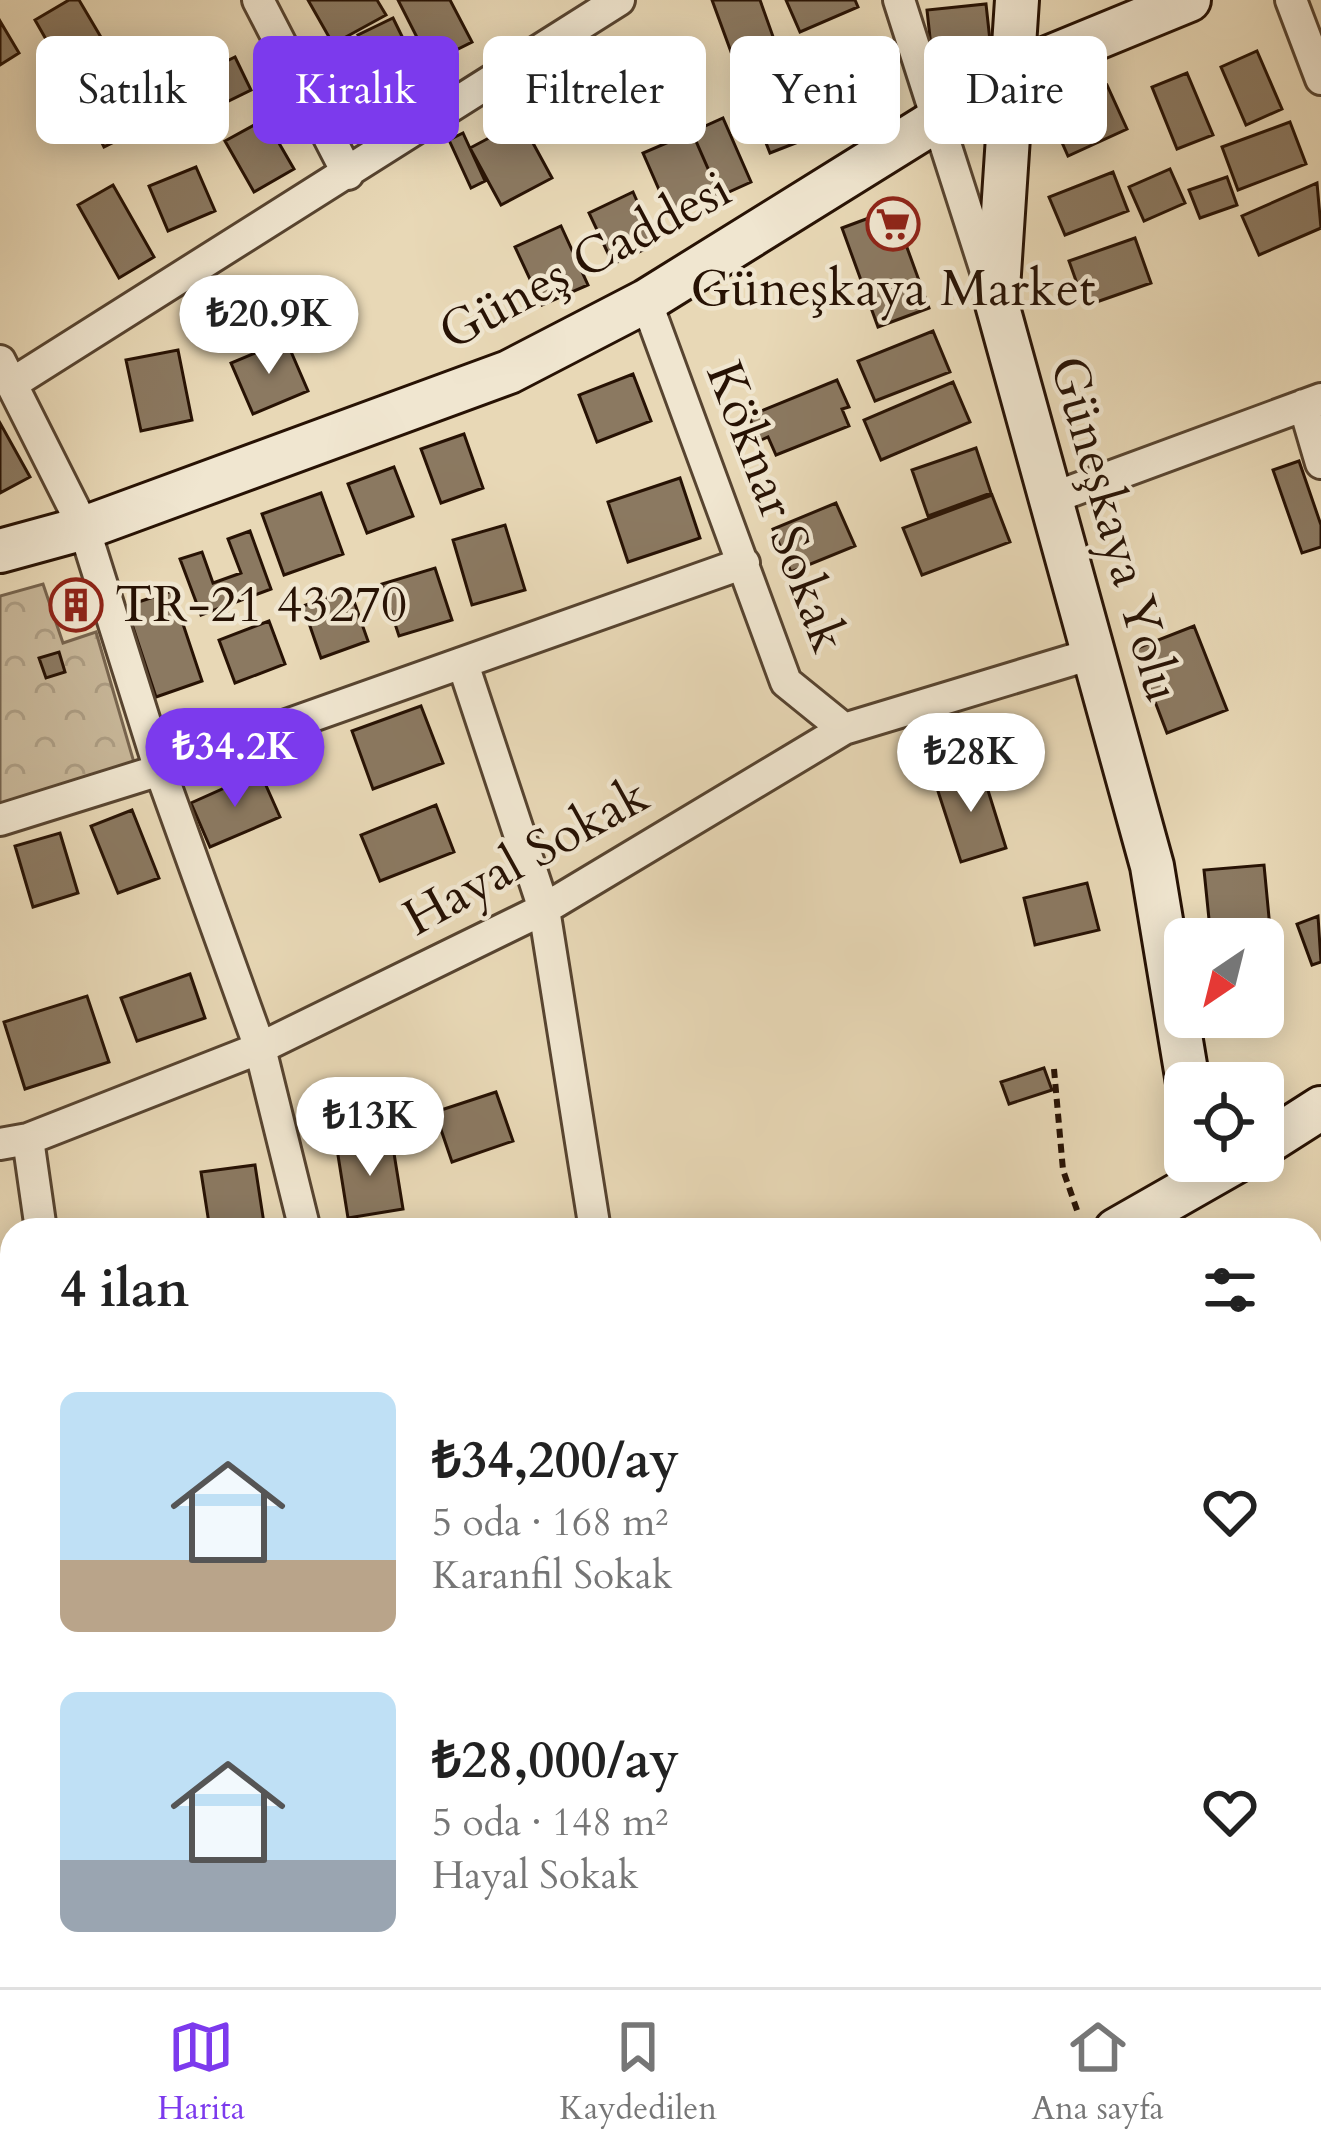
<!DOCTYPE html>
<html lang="tr">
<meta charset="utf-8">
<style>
:root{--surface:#fff;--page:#f2f2f2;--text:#222;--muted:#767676;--line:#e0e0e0;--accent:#7c3aed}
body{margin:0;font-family:Cardo,serif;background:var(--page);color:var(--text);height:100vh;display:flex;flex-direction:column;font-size:45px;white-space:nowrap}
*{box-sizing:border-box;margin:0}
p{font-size:39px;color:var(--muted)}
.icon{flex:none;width:66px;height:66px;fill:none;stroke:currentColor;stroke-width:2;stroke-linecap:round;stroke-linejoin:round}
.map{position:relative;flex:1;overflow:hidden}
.side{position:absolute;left:0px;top:1218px;width:1323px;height:771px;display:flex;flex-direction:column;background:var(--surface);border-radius:36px 36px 0 0;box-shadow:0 6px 30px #0003}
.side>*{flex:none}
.top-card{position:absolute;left:36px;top:36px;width:1251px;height:108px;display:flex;gap:24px}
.needle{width:78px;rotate:215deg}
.controls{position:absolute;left:1164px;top:918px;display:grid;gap:24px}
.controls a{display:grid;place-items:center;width:120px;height:120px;border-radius:18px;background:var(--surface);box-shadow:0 6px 30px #0003;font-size:60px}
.price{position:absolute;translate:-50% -102px;padding:0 27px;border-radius:42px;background:#fff;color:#222;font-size:39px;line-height:78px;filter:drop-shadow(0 3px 6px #0008)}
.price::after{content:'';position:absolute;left:50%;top:72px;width:36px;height:27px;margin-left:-18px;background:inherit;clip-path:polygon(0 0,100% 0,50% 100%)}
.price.on{background:var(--accent);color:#fff}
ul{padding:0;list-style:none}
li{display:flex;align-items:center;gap:36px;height:300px;padding:0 60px}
li span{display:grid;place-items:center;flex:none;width:336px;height:240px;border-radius:18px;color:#555}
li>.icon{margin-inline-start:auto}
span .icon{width:144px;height:144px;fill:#fffc;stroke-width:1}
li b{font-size:51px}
h2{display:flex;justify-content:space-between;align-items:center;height:144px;padding:0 60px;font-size:51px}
.tag{padding:0 42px;border-radius:18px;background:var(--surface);box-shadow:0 6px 30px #0003;font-size:42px;line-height:108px}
.tag.on{background:var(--accent);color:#fff}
.menu{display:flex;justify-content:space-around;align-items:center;height:168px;border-top:3px solid var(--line);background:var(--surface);font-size:33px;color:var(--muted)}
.menu a{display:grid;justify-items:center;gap:6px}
.menu .on{color:var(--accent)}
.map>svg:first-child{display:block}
.park{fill:url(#park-crowns);stroke:#77644e;stroke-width:3}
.building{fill:#8b7961;stroke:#271204;stroke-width:3}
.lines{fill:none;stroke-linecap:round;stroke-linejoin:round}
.street-casing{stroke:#574430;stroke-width:36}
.secondary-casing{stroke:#271204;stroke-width:48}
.path{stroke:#271204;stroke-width:6;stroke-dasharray:9 6;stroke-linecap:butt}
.street{stroke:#f0e6d0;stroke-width:30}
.secondary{stroke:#f0e6d0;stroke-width:42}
.labels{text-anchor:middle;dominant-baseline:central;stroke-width:9;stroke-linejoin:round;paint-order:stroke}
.street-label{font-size:51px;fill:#271204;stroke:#f0e6d0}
.poi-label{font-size:51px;fill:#271204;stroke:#f0e6d0}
</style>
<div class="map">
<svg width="1321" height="1987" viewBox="0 0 1321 1987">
<defs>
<pattern id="park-crowns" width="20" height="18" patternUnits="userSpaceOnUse" patternTransform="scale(3)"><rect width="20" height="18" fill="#c7b698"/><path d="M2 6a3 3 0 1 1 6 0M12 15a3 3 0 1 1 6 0" fill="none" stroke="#ab9b81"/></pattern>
</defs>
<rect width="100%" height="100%" fill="#e8d8b6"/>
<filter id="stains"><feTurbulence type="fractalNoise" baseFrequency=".00167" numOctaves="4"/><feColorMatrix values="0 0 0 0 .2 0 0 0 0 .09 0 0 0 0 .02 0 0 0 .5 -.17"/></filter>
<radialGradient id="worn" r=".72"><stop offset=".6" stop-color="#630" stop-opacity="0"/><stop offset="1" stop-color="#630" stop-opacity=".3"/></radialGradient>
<path class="park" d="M 43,584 L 63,643 L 96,632 L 135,766 L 0,809 L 0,596 Z"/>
<path class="building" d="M 69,0 L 79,0 L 105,44 L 63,69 L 35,20 Z
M 308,0 L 377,0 L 386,15 L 333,44 Z
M 398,0 L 450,0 L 472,42 L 430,63 Z
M 712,0 L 760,0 L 776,45 L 734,60 Z
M 786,0 L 855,0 L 858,7 L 800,32 Z
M 986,4 L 991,50 L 932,56 L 927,10 Z
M 393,18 L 417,67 L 382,84 L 358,35 Z
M 0,21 L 19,53 L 0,65 Z
M 663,39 L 686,94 L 639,114 L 616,59 Z
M 1257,51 L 1282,109 L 1246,125 L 1221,67 Z
M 140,56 L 149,74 L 103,96 L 124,137 L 104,147 L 75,88 Z
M 235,57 L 251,90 L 198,116 L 182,83 Z
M 1187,73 L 1213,135 L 1177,149 L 1152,87 Z
M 794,83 L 814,136 L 770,153 L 749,100 Z
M 1107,85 L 1127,129 L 1068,156 L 1048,111 Z
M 723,118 L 751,182 L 720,196 L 692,132 Z
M 265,119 L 294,169 L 254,192 L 225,141 Z
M 521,121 L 552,178 L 501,205 L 470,148 Z
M 1290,122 L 1306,164 L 1238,190 L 1222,147 Z
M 692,132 L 720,196 L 671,217 L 643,153 Z
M 463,133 L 485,181 L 471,188 L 449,140 Z
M 196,167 L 215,211 L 168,231 L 149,186 Z
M 1170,169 L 1185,203 L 1144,221 L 1129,187 Z
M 1113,172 L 1128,211 L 1065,235 L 1049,197 Z
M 1227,177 L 1237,205 L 1200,218 L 1189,190 Z
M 1317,183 L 1321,228 L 1259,255 L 1242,216 Z
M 113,185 L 154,257 L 119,278 L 78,205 Z
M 633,192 L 656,244 L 613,264 L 589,213 Z
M 893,209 L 929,308 L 878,327 L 842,228 Z
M 561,226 L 588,285 L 542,305 L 515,247 Z
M 1135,238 L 1151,283 L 1085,306 L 1069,261 Z
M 933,331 L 950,372 L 875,401 L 858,361 Z
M 286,340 L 308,391 L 253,414 L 231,363 Z
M 178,350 L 192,420 L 141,431 L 126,360 Z
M 633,374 L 651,421 L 597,442 L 579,395 Z
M 837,380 L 849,407 L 842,409 L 849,426 L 776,455 L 768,437 L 759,441 L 749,416 Z
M 953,382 L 970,422 L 881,460 L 864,420 Z
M 0,423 L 30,477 L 0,493 Z
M 464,434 L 483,488 L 441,503 L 421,449 Z
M 976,448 L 991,493 L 928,516 L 912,470 Z
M 1299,461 L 1321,525 L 1321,547 L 1302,553 L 1273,470 Z
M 394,467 L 413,516 L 367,533 L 348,484 Z
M 680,478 L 700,538 L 628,562 L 608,502 Z
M 321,493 L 343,554 L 284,575 L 262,514 Z
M 992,495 L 1010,542 L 922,575 L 903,528 Z
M 836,503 L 855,546 L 791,572 L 773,529 Z
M 505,525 L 525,590 L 472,605 L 453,540 Z
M 250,531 L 271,589 L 201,615 L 180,559 L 202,552 L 213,583 L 241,573 L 228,539 Z
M 435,568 L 452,620 L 399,636 L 382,584 Z
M 78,581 L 92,624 L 73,630 L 60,586 Z
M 350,590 L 368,641 L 321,658 L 303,606 Z
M 172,591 L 202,681 L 156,697 L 126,606 Z
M 269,621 L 285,664 L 235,683 L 219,640 Z
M 1194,626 L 1227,710 L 1167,733 L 1135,649 Z
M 59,652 L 65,672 L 46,678 L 39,658 Z
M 421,706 L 443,763 L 373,789 L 352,731 Z
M 981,768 L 1006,848 L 961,862 L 935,782 Z
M 260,772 L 280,817 L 210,847 L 191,803 Z
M 436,805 L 454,852 L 380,881 L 361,835 Z
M 132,810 L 159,878 L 118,893 L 91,826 Z
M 60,833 L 78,893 L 33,907 L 15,846 Z
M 1264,865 L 1274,970 L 1263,971 L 1263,939 L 1211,939 L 1204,870 Z
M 1087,883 L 1099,930 L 1035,945 L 1024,898 Z
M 1318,916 L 1321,962 L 1312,965 L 1297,924 Z
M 190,974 L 205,1018 L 137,1041 L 121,998 Z
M 87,996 L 109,1062 L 25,1089 L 4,1022 Z
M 1044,1068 L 1052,1090 L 1009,1104 L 1001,1082 Z
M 496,1092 L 513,1141 L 452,1162 L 435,1112 Z
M 392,1141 L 403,1209 L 348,1218 L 337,1149 Z
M 255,1165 L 265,1230 L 210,1230 L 201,1172 Z
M 4,1275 L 12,1336 L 0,1337 L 0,1276 Z
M 1321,1338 L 1321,1398 L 1311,1378 L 1311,1343 Z
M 12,1778 L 12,1881 L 9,1882 L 0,1836 L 0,1780 Z"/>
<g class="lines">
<g class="street-casing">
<path id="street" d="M 258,0 L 348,174
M 899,0 L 991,287
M 1291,0 L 1321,79
M 646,301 L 786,682 L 844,729
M 0,361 L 84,528 L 160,770 L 260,1048 L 305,1230
M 13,383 L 619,0
M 1304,405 L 1321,463
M 1047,500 L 1321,399
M 463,664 L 544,909 L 595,1230
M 0,820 L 160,770 L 744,563
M 28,1139 L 41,1230
M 0,1144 L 28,1139 L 260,1048 L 544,909 L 844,729 L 1095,653
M 0,1917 L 12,1915
M 1177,1977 L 1181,1987"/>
</g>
<g class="secondary-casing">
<path id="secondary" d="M 1017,0 L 997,304 L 1152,866 L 1188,1083
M 0,551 L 84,528 L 509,372 L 646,301 L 1016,71 L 1189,0
M 1263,1145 L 1321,1108
M 1116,1230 L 1237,1161
M 0,1582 L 12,1580"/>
</g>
<path class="path" d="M 1054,1069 L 1063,1170 L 1078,1213"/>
<use href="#street" class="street"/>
<use href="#secondary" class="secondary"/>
</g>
<defs>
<g id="supermarket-ring" transform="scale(2.7)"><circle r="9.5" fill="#f0e6d0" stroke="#8f2418" stroke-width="1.5"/><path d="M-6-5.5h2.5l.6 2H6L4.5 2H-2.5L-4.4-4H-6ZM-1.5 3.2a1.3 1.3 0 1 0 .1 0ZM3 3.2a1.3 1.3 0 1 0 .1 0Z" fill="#8f2418"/></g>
<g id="building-ring" transform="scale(2.7)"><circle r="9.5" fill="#f0e6d0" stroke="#8f2418" stroke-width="1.5"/><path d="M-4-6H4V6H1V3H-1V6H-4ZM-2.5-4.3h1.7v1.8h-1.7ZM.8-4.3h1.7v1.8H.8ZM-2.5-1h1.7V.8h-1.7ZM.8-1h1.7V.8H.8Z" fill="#8f2418"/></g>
</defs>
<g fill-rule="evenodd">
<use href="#supermarket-ring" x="893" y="224"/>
<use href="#building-ring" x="76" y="605"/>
</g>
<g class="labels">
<g class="street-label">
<text transform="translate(585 261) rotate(-28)">Güneş Caddesi</text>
<text transform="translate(776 507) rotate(69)">Köknar Sokak</text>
<text transform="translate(1115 529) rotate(74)">Güneşkaya Yolu</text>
<text transform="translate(526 857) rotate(-29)">Hayal Sokak</text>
</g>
<g class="poi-label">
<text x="893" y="289">Güneşkaya Market</text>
<text x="115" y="605" text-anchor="start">TR-21 43270</text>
</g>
</g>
<rect width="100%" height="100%" filter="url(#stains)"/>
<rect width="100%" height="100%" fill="url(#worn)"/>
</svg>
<div class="controls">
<a><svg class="needle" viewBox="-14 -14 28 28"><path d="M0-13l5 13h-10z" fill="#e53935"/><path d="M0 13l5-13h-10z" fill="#767676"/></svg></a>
<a><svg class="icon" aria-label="locate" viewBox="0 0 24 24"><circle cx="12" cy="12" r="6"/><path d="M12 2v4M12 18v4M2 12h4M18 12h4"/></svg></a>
</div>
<b class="price" style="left:269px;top:377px">₺20.9K</b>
<b class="price on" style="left:235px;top:810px">₺34.2K</b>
<b class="price" style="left:971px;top:815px">₺28K</b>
<b class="price" style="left:370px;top:1179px">₺13K</b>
<div class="top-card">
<a class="tag">Satılık</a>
<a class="tag on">Kiralık</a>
<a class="tag">Filtreler</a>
<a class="tag">Yeni</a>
<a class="tag">Daire</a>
</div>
<section class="side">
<h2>4 ilan<svg class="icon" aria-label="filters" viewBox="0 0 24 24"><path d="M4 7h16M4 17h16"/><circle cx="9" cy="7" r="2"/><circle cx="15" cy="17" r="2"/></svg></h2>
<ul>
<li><span style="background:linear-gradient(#bfe0f5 70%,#b9a48a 0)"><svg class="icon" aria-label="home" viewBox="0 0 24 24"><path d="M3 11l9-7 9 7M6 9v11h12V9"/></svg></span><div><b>₺34,200/ay</b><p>5 oda · 168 m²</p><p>Karanfil Sokak</p></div><svg class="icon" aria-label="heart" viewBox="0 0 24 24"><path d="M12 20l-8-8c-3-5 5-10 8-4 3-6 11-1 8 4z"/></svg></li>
<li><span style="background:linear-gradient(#bfe0f5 70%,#9aa5b1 0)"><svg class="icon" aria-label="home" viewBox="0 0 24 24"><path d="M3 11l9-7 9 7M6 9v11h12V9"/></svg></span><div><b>₺28,000/ay</b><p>5 oda · 148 m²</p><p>Hayal Sokak</p></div><svg class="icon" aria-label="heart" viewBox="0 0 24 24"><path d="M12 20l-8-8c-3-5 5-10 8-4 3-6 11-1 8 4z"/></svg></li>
</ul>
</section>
</div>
<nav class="menu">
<a class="on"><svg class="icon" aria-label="map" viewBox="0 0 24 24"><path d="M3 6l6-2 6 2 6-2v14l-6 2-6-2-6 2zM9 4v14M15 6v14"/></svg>Harita</a>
<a><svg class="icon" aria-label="saved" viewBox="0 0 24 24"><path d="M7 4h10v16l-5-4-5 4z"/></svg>Kaydedilen</a>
<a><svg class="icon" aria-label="home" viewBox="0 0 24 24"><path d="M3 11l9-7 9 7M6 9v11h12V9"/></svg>Ana sayfa</a>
</nav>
